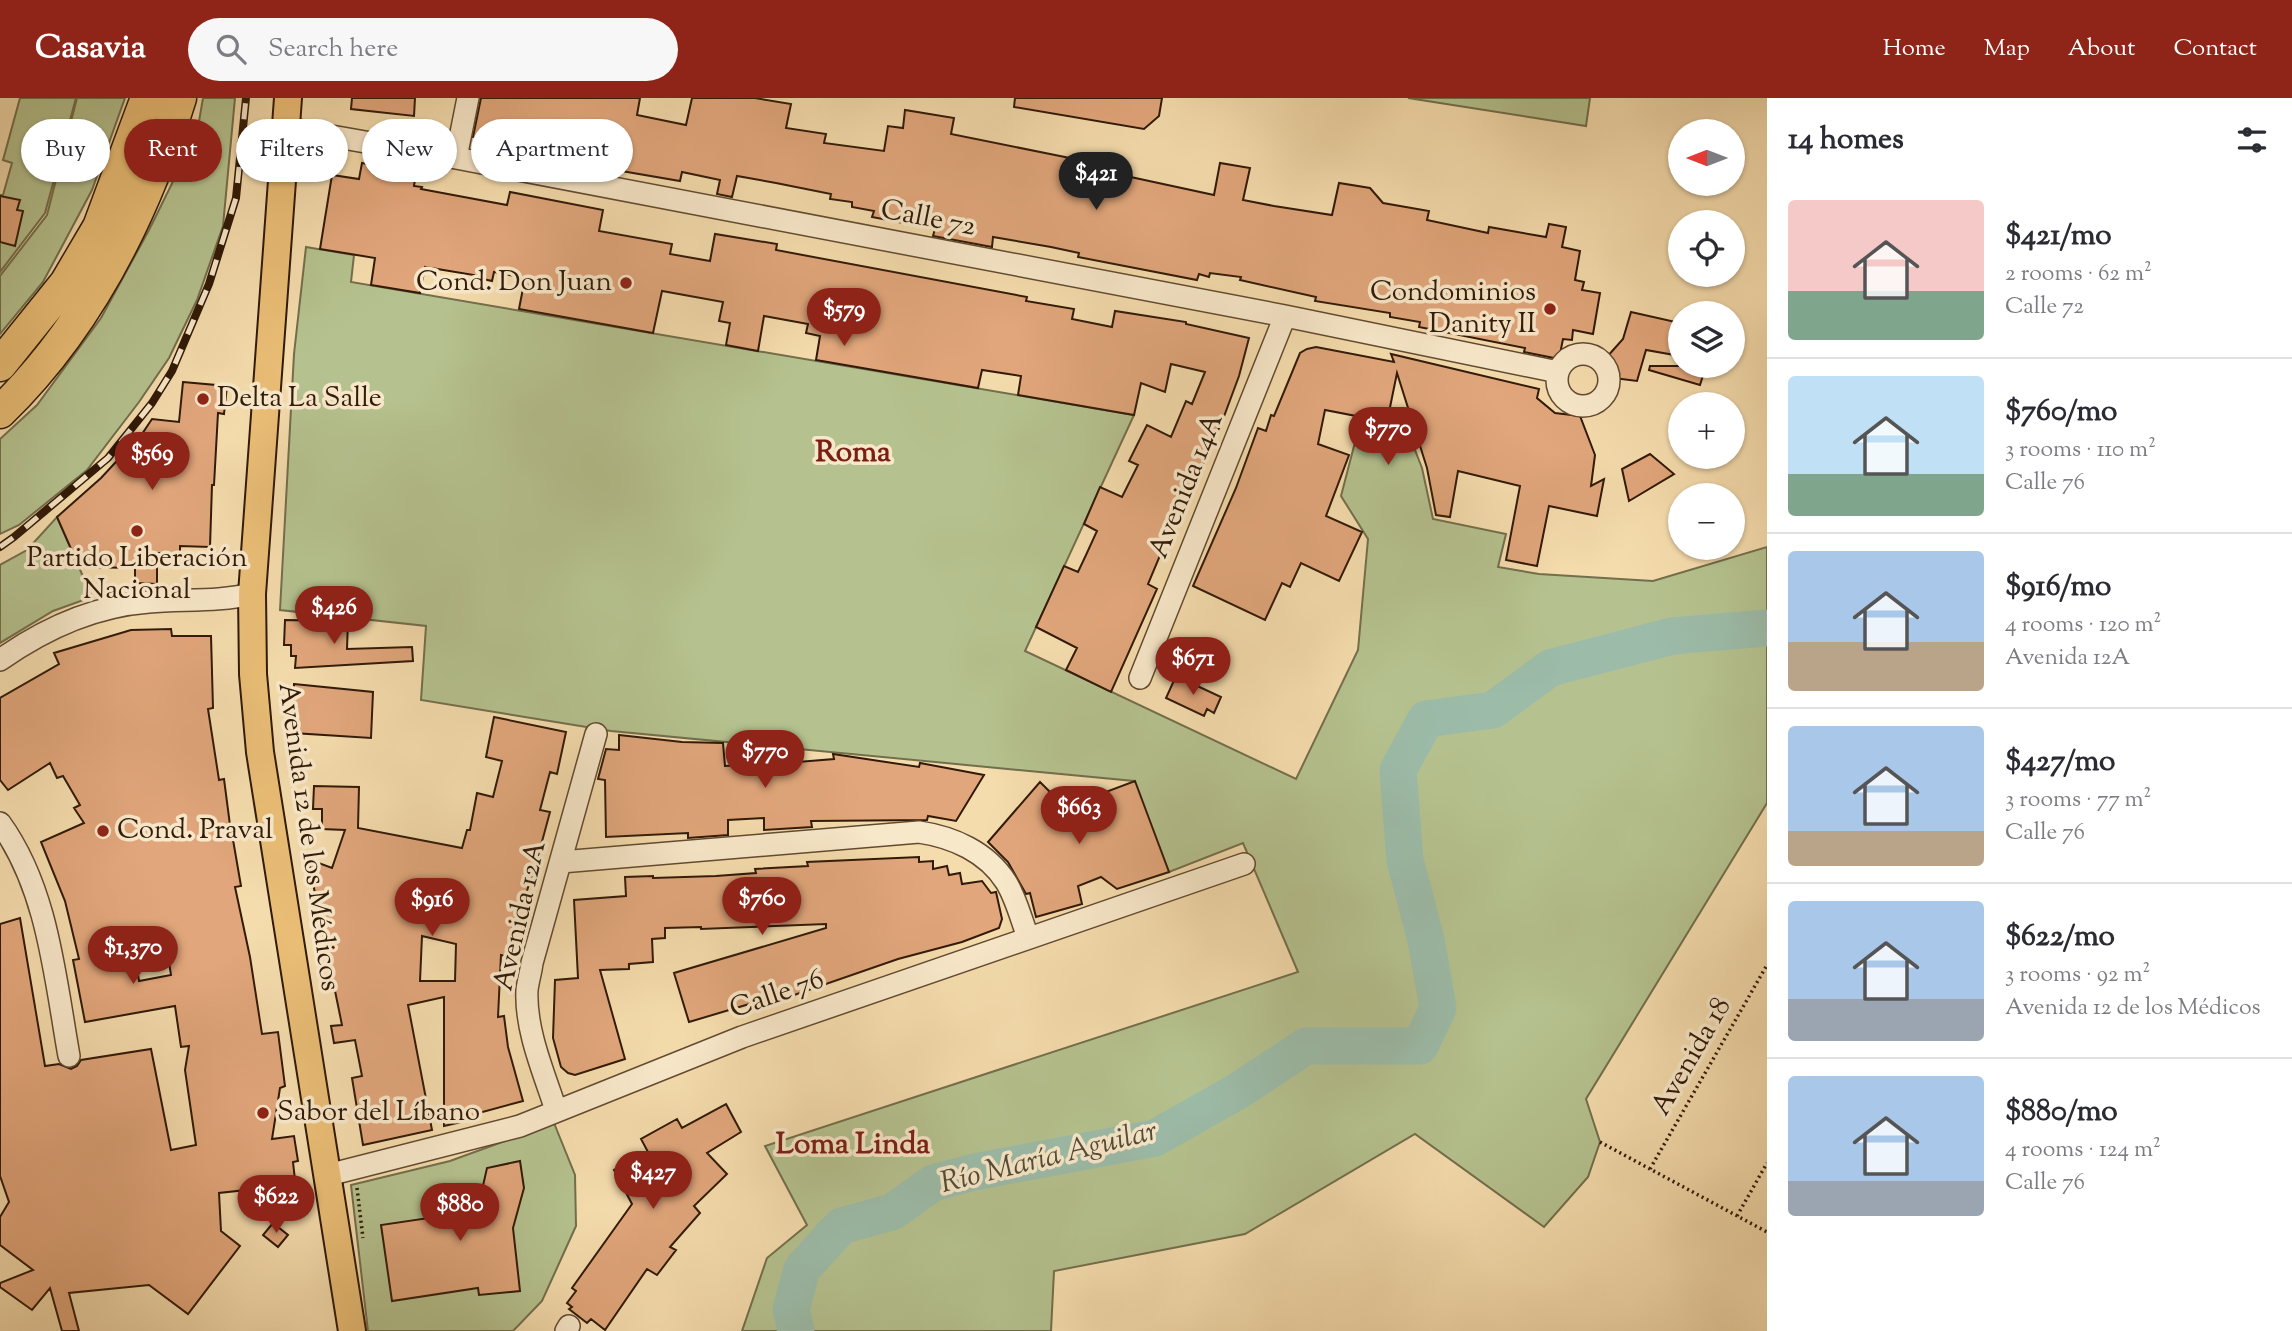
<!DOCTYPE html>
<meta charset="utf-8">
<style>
:root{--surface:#fff;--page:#f7f7f7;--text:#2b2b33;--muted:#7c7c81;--line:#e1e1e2;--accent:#8f2418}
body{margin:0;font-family:"Sorts Mill Goudy",serif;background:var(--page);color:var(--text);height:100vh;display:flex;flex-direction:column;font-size:26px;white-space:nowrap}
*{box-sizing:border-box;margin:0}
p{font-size:23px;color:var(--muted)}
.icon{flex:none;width:38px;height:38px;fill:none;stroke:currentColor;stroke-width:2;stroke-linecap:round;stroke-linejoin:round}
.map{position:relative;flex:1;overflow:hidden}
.side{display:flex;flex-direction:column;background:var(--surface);width:525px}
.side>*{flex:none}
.banner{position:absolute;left:21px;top:21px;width:665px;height:63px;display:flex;gap:14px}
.needle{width:46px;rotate:270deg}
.fabs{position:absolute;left:1668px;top:21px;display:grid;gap:14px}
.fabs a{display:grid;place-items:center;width:77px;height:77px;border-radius:50%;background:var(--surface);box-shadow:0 2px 5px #0004;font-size:35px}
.price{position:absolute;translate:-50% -60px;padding:0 16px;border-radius:24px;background:var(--accent);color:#fff;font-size:23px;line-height:46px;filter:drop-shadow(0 2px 4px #0008)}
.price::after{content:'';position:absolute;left:50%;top:42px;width:21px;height:16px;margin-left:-10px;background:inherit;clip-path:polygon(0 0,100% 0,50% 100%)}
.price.selected{background:#222;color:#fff}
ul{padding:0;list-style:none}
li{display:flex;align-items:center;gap:21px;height:175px;padding:0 21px}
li+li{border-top:2px solid var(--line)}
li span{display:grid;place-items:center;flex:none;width:196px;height:140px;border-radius:7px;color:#555}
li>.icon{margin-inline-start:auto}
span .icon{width:84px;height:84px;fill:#fffc;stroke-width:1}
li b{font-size:30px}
h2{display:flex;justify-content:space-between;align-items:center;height:84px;padding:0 21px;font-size:30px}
.tag{padding:0 24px;border-radius:32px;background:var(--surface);box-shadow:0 2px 5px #0004;font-size:24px;line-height:63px}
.tag.selected{background:var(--accent);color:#fff}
header{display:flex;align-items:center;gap:42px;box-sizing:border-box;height:98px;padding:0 35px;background:var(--accent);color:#fff}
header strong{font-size:33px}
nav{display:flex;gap:38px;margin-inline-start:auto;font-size:24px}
.search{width:490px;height:63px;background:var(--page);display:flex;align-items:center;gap:18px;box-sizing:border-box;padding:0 24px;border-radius:38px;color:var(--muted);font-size:26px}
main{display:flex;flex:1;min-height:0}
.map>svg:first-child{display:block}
.green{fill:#b5c28f;stroke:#736e4c;stroke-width:2}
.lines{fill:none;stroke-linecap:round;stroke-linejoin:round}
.river{stroke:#9cbca9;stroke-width:37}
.building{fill:#e1a67b;stroke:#311a08;stroke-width:2;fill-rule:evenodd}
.minor-casing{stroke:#624a31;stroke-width:24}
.major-casing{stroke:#311a08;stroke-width:30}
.highway-casing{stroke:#311a08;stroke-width:35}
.path{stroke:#311a08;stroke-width:3.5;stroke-dasharray:2 3.5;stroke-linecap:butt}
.minor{stroke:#f8e8ca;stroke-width:21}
.major{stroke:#eabe76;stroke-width:26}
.highway{stroke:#eabe76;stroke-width:32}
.rail-casing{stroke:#311a08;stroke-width:8}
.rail{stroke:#f8e8ca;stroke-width:5;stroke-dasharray:16;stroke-linecap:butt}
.poi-dot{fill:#8f2418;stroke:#f8e8ca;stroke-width:2.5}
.labels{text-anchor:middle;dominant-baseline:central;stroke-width:7;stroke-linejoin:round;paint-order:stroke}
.street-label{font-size:28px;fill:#311a08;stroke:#f8e8ca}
.poi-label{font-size:28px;fill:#311a08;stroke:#f8e8ca;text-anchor:start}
.neighbourhood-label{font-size:30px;font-weight:bold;fill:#7a1f14;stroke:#f8e8ca}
.water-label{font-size:30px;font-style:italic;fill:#514b38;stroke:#f8e8ca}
</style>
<header>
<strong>Casavia</strong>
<div class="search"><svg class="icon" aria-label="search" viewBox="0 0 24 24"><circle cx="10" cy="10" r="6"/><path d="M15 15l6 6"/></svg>Search here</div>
<nav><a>Home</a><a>Map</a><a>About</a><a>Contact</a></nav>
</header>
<main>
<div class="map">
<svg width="1767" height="1233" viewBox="0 0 1767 1233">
<rect width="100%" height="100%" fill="#f5dcad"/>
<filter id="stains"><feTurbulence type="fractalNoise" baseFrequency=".00286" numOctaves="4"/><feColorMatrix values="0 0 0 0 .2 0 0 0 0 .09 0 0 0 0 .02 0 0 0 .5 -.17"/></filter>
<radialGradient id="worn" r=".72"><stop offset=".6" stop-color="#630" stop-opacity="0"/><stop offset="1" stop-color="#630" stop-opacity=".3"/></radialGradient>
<path class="green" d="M 20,0 L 76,0 L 45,115 L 0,174 L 0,97 L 3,97 L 12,65 L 3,62 Z
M 77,0 L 125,0 L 92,92 L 43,184 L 0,236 L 0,178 L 47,117 Z
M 203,0 L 235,0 L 223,128 L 197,202 L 169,260 L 139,304 L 87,372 L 19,427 L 0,436 L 0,341 L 37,307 L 101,220 L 149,132 L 197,35 Z
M 1408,0 L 1590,0 L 1586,28 Z
M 306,149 L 354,157 L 351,184 L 1134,317 L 1025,553 L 1296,681 L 1358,552 L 1368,441 L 1341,398 L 1360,325 L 1389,330 L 1402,319 L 1422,370 L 1433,421 L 1506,436 L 1498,469 L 1539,476 L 1653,483 L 1767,449 L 1767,705 L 1586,1001 L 1600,1044 L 1588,1079 L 1544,1129 L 1415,1036 L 1245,1136 L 1054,1173 L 1051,1233 L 742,1233 L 767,1160 L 807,1127 L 765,1048 L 1298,874 L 1243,745 L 1169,774 L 1134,683 L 611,633 L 421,602 L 426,528 L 280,512 L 294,256 Z
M 57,419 L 92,499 L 53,513 L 0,545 L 0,467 L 27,452 Z
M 554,1025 L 575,1077 L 576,1128 L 542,1203 L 513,1233 L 368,1233 L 351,1087 L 450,1063 Z"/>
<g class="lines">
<path class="river" d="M 796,1233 L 791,1211 L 802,1171 L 841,1128 L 892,1114 L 933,1085 L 974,1074 L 1155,1040 L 1238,993 L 1306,948 L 1420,948 L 1438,910 L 1426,842 L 1405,762 L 1398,672 L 1426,621 L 1493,612 L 1550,570 L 1672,538 L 1767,530"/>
</g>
<path class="building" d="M 352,0 L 415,0 L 414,18 L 351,11 Z
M 481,0 L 640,0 L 637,17 L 686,27 L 692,0 L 755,0 L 791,6 L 786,30 L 826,36 L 824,45 L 884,53 L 888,28 L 903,30 L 905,12 L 954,20 L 951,36 L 1070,60 L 1068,71 L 1095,74 L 1093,80 L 1125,86 L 1126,78 L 1214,97 L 1220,65 L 1250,70 L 1243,102 L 1274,108 L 1332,117 L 1339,85 L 1370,90 L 1383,105 L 1429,113 L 1427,122 L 1488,135 L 1489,129 L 1546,139 L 1549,126 L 1566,129 L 1562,149 L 1580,153 L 1575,182 L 1584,184 L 1582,192 L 1600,195 L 1593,236 L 1573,232 L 1572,242 L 1563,241 L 1559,261 L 1524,254 L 1525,250 L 1419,229 L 1420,224 L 1390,219 L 1390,215 L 1315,203 L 1316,199 L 1240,182 L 1241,179 L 1210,175 L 1209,179 L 1199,176 L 1197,182 L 1078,159 L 1079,155 L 1051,149 L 993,139 L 992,149 L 933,138 L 935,131 L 872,119 L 874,113 L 852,109 L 852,104 L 830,101 L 831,96 L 776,85 L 737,78 L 732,99 L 717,96 L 720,82 L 682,74 L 680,83 L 557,62 L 559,51 L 517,44 L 516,48 L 473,39 Z
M 1015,0 L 1162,0 L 1159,18 L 1144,31 L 1014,9 Z
M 362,65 L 416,75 L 414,88 L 422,89 L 421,91 L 507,107 L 510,94 L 603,112 L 599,133 L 672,146 L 670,156 L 710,163 L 715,136 L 777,146 L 776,152 L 1027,199 L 1026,203 L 1074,211 L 1072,221 L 1112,229 L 1115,213 L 1186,224 L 1186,226 L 1249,240 L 1239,278 L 1223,321 L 1187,402 L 1181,399 L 1160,446 L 1164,448 L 1148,486 L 1157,491 L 1111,594 L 1066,572 L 1077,550 L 1036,529 L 1064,468 L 1078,474 L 1086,457 L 1097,433 L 1084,426 L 1100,389 L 1122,399 L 1138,367 L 1129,363 L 1147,327 L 1171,339 L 1186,303 L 1192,306 L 1205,274 L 1171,266 L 1165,294 L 1141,285 L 1134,317 L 1018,297 L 1021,278 L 982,272 L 978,290 L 816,262 L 820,238 L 806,235 L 808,226 L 764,218 L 758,253 L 726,247 L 730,225 L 719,223 L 723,204 L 662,193 L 653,235 L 519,211 L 525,180 L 494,174 L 492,183 L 474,179 L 474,177 L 425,169 L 420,195 L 371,187 L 375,160 L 320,151 L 332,77 L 359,81 Z
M 0,98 L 20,102 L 17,112 L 23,113 L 15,148 L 0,144 Z
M 1631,214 L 1680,225 L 1680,258 L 1646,252 L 1637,283 L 1614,280 L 1606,260 L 1623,241 Z
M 1316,249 L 1394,264 L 1391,256 L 1539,291 L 1537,300 L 1555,315 L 1580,318 L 1595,357 L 1591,388 L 1604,381 L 1597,418 L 1549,408 L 1537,468 L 1506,462 L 1520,388 L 1458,373 L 1450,419 L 1436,417 L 1427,370 L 1397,275 L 1387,324 L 1325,312 L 1318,346 L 1349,357 L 1326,418 L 1362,434 L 1339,483 L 1301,465 L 1290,489 L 1282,485 L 1265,522 L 1193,488 L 1236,390 L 1258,330 L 1266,333 L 1271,317 L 1274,318 L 1300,255 L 1307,251 Z
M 1650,268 L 1706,268 L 1700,287 L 1649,272 Z
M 183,284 L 227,288 L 224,316 L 218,315 L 214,387 L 212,387 L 210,449 L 180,448 L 180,455 L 157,455 L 157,486 L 135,485 L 135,470 L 79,469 L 57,419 L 101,380 L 142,336 L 152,321 L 179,324 Z
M 1650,356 L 1674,376 L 1629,403 L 1622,371 Z
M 285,522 L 348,523 L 347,551 L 412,549 L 413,563 L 295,570 L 296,558 L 291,558 L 291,547 L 284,547 Z
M 171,531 L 172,538 L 211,538 L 213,610 L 208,611 L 219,682 L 224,681 L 230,727 L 222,727 L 231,730 L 241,788 L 235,789 L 250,859 L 262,936 L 278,934 L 285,988 L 280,990 L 272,1041 L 294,1038 L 298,1063 L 293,1064 L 295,1082 L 256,1086 L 257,1091 L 219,1095 L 221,1133 L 240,1148 L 188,1216 L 149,1187 L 69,1195 L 79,1233 L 62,1233 L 50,1190 L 32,1212 L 0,1189 L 0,1185 L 33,1172 L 0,1147 L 0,1119 L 9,1104 L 0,1078 L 0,826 L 20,820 L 45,968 L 59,966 L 71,971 L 77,968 L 81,962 L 151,951 L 171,1052 L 196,1047 L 185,972 L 189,948 L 181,949 L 175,908 L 85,924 L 73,862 L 79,861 L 65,803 L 41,744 L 84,725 L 74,710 L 80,707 L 63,678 L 57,680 L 50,665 L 8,692 L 0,682 L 0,600 L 59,566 L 54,555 L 131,532 ZM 166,846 L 171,877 L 139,883 L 134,852 Z
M 1176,578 L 1221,599 L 1214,615 L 1207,611 L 1204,618 L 1166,600 Z
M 294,586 L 373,594 L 371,640 L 293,635 Z
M 494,619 L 566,634 L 557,676 L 550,674 L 540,712 L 550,714 L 540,751 L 526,796 L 521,794 L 506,858 L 501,857 L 498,919 L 504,918 L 508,949 L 523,1003 L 475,1016 L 475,1021 L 444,1028 L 444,899 L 408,907 L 432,1032 L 363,1047 L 352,980 L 362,978 L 355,942 L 334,945 L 331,928 L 342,927 L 308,761 L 332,770 L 345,732 L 322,731 L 322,711 L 313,711 L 314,688 L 359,689 L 358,730 L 462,750 L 467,732 L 470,732 L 477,695 L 493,699 L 502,663 L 486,659 ZM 422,838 L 456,846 L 455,883 L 420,883 Z
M 619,637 L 682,644 L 723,645 L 725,668 L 760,666 L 760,651 L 797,650 L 798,664 L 834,661 L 833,656 L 919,669 L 920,665 L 984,677 L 956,723 L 928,718 L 927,722 L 811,723 L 812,729 L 764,732 L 764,720 L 728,722 L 728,737 L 688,740 L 688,735 L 606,739 L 605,682 L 598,681 L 606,651 L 619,652 Z
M 1135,683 L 1169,774 L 1117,791 L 1101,779 L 1078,788 L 1082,806 L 1036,819 L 1030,795 L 1026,796 L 1008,764 L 988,744 L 1040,684 L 1076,720 L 1099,710 L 1095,698 Z
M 919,759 L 919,764 L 933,763 L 933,771 L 947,768 L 949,777 L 960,775 L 962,786 L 982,783 L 991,795 L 996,794 L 1002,821 L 999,830 L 962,844 L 898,861 L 777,903 L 776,898 L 689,924 L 674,875 L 826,830 L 826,826 L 701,831 L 701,829 L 665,830 L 665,840 L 652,841 L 653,864 L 629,866 L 629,871 L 600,872 L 625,961 L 575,977 L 568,975 L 561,969 L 553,940 L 555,882 L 578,880 L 574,802 L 626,798 L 625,779 L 653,778 L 653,780 L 716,778 L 756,775 L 755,771 L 808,768 L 807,764 Z
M 726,1006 L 741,1034 L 707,1055 L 727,1076 L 694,1108 L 700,1115 L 670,1149 L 676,1152 L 657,1177 L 647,1171 L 605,1232 L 591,1221 L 587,1225 L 569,1211 L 572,1209 L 567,1205 L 576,1193 L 572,1190 L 632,1106 L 614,1072 L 648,1054 L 641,1041 L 677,1021 L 682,1030 Z
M 520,1063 L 524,1090 L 513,1130 L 520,1193 L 479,1197 L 478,1190 L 392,1203 L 381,1127 L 463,1115 L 461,1095 L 482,1092 L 487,1070 Z
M 273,1125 L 288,1137 L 278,1149 L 263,1137 Z"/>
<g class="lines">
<g class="minor-casing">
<path id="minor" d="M 286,30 L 456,60 L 1285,218 L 1558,274
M 456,60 L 468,0
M1557 282a26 26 0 1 1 52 0a26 26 0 1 1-52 0Z
M 0,562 C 44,531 94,508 149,504 C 183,501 218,504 252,496
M 1140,580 L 1285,218
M 0,725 C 48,791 55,880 69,958
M 561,764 L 919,734 C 953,739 987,754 1006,784 C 1016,800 1021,821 1028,839
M 556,1012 C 544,975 525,932 527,892 C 528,883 531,874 532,865 L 596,636
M 328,1077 L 520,1028 L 742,939 L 1244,766
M 566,1233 L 569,1228"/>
</g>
<g class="major-casing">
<path id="major" d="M 288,0 L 252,496 L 253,576 L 260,654 L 352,1233"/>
</g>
<g class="highway-casing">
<path id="highway" d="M 0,267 L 66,185 L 99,129 L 147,0
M 0,314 C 89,228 144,116 180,0"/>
</g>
<path class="path" d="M 1600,1044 L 1767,1134
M 1650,1071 L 1767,867
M 357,1090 L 363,1140
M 1737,1118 L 1767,1065"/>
<use href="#minor" class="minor"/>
<use href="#major" class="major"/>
<use href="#highway" class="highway"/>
<g class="rail-casing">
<path id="rail" d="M 0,449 L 14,439 L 108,360 L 152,305 L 172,273 L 209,186 L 236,100 L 246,0"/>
</g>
<use href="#rail" class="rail"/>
</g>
<g class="poi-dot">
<circle cx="626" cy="185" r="7"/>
<circle cx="1550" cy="211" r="7"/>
<circle cx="203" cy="301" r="7"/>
<circle cx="137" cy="433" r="7"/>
<circle cx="103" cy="733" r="7"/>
<circle cx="263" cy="1015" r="7"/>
</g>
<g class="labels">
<g class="street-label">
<text transform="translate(928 121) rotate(11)">Calle 72</text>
<text transform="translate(1187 388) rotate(-68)">Avenida 14A</text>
<text transform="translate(308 739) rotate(82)">Avenida 12 de los Médicos</text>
<text transform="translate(521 818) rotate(-77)">Avenida 12A</text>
<text transform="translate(777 897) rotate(-19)">Calle 76</text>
<text transform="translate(1692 959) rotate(-60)">Avenida 18</text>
</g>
<g class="poi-label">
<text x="612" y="185" text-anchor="end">Cond. Don Juan</text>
<text x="1536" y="195" text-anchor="end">Condominios<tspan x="1536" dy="32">Danity II</tspan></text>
<text x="217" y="301">Delta La Salle</text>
<text x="137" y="461" text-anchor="middle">Partido Liberación<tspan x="137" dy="32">Nacional</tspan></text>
<text x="117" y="733">Cond. Praval</text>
<text x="277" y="1015">Sabor del Líbano</text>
</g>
<g class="neighbourhood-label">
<text x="853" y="355">Roma</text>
<text x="853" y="1047">Loma Linda</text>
</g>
<g class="water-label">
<text transform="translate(1049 1060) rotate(-14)">Río María Aguilar</text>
</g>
</g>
<rect width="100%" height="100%" filter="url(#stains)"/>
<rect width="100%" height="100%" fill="url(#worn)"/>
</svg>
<div class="fabs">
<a><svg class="needle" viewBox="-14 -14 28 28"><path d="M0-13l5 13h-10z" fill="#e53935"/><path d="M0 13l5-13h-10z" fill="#7c7c81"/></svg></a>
<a><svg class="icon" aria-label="locate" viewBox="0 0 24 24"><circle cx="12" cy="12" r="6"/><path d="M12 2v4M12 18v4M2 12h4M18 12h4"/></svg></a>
<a><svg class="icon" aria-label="layers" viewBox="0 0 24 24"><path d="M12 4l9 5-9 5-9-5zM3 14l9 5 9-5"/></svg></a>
<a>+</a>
<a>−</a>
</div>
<b class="price selected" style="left:1096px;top:114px">$421</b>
<b class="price" style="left:844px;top:250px">$579</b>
<b class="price" style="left:1388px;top:369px">$770</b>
<b class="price" style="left:152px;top:394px">$569</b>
<b class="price" style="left:334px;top:548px">$426</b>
<b class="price" style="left:1193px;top:599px">$671</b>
<b class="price" style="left:765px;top:692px">$770</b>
<b class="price" style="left:1079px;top:748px">$663</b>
<b class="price" style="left:762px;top:839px">$760</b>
<b class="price" style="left:432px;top:840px">$916</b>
<b class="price" style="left:133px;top:888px">$1,370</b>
<b class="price" style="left:653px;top:1113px">$427</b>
<b class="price" style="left:276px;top:1137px">$622</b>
<b class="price" style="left:460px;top:1145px">$880</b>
<div class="banner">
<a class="tag">Buy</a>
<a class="tag selected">Rent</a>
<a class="tag">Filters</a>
<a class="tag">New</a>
<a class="tag">Apartment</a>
</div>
</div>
<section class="side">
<h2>14 homes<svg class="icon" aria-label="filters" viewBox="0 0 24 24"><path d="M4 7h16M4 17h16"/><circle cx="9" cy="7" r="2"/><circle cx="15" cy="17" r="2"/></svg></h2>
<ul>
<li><span style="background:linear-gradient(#f6c9c9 65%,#7fa58c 0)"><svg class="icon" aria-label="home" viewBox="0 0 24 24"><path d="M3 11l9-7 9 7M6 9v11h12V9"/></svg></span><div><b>$421/mo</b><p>2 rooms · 62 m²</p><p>Calle 72</p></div></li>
<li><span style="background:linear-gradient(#bfe0f5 70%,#7fa58c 0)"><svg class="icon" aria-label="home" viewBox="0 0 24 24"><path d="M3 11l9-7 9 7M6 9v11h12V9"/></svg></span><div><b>$760/mo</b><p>3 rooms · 110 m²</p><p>Calle 76</p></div></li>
<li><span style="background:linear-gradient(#a9c7e8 65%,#b9a48a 0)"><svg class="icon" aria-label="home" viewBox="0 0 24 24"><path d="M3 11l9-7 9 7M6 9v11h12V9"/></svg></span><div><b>$916/mo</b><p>4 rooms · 120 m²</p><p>Avenida 12A</p></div></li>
<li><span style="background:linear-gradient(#a9c7e8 75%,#b9a48a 0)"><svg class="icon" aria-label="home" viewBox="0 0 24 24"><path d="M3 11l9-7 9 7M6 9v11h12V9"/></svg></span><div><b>$427/mo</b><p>3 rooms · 77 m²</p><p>Calle 76</p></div></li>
<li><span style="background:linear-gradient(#a9c7e8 70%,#9aa5b1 0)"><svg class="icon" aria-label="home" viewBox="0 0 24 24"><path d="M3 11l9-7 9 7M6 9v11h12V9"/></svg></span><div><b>$622/mo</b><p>3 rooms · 92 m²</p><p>Avenida 12 de los Médicos</p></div></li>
<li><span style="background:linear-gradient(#a9c7e8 75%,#9aa5b1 0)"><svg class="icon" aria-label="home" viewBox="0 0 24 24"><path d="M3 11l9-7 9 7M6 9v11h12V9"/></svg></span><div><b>$880/mo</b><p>4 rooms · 124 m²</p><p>Calle 76</p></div></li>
</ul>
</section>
</main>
